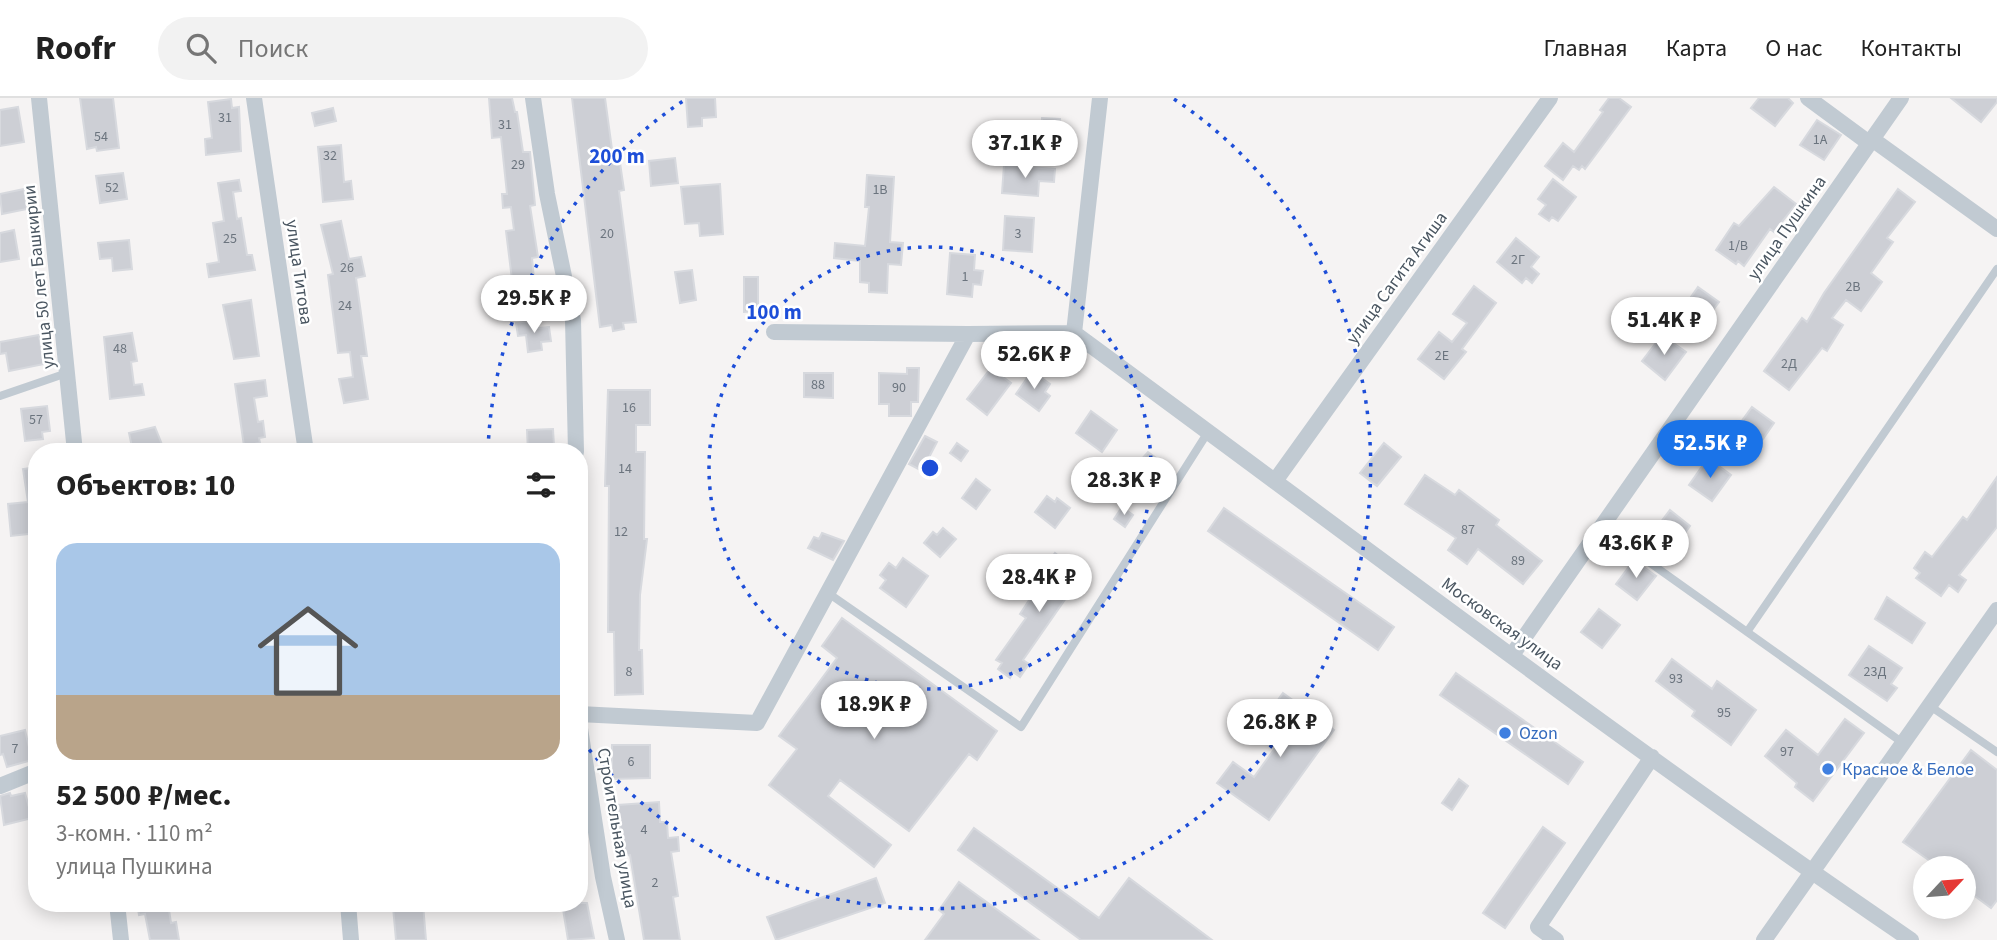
<!DOCTYPE html>
<html lang="ru">
<meta charset="utf-8">
<style>
:root{--surface:#fff;--page:#f2f2f2;--text:#222;--muted:#767676;--line:#e0e0e0;--accent:#1a73e8}
body{margin:0;font-family:"Source Sans 3",sans-serif;background:var(--page);color:var(--text);height:100vh;display:flex;flex-direction:column;font-size:26px;white-space:nowrap}
*{box-sizing:border-box;margin:0}
p{font-size:23px;color:var(--muted)}
.icon{flex:none;width:38px;height:38px;fill:none;stroke:currentColor;stroke-width:2;stroke-linecap:round;stroke-linejoin:round}
.map{position:relative;flex:1;overflow:hidden}
.side{position:absolute;left:28px;top:345px;width:560px;height:469px;display:flex;flex-direction:column;background:var(--surface);border-radius:28px;box-shadow:0 4px 18px #0003}
.side>*{flex:none}
.needle{width:46px;rotate:64deg}
.fabs{position:absolute;left:1913px;top:758px;display:grid;gap:14px}
.fabs a{display:grid;place-items:center;width:63px;height:63px;border-radius:50%;background:var(--surface);box-shadow:0 4px 18px #0003;font-size:35px}
.price{position:absolute;translate:-50% -60px;padding:0 16px;border-radius:24px;background:#fff;color:#222;font-size:23px;line-height:46px;filter:drop-shadow(0 2px 4px #0008)}
.price::after{content:'';position:absolute;left:50%;top:42px;width:21px;height:16px;margin-left:-10px;background:inherit;clip-path:polygon(0 0,100% 0,50% 100%)}
.price.selected{background:var(--accent);color:#fff}
ul{padding:0;list-style:none}
li{display:grid;align-content:center;gap:14px;height:371px;padding:0 28px}
li span{display:grid;place-items:center;height:217px;border-radius:21px;color:#555}
li>.icon{margin-inline-start:auto}
span .icon{width:126px;height:126px;fill:#fffc;stroke-width:1}
li b{font-size:30px}
h2{display:flex;justify-content:space-between;align-items:center;height:84px;padding:0 28px;font-size:30px}
header{display:flex;align-items:center;gap:42px;box-sizing:border-box;height:98px;padding:0 35px;background:var(--surface);border-bottom:2px solid var(--line)}
header strong{font-size:33px}
nav{display:flex;gap:38px;margin-inline-start:auto;font-size:24px}
.search{width:490px;height:63px;background:var(--page);display:flex;align-items:center;gap:18px;box-sizing:border-box;padding:0 24px;border-radius:38px;color:var(--muted);font-size:26px}
.map>svg:first-child{display:block}
.building{fill:#cdcfd5;stroke:#d7d9de;stroke-width:2}
.lines{fill:none;stroke-linecap:round;stroke-linejoin:round}
.service{stroke:#c1cad2;stroke-width:8}
.minor{stroke:#c1cad2;stroke-width:16}
.ring{fill:none;stroke:#1d4ed8;stroke-width:3.5;stroke-dasharray:3.5 7}
.shop-dot{fill:#3f7fe0;stroke:#fff;stroke-width:2.5}
.labels{text-anchor:middle;dominant-baseline:central;stroke-width:5;stroke-linejoin:round;paint-order:stroke}
.number-label{font-size:14px;fill:#6b747e}
.street-label{font-size:18px;fill:#4a5661;stroke:#fff}
.shop-label{font-size:18px;fill:#366cbe;stroke:#fff;text-anchor:start}
.centre{fill:#1d4ed8;stroke:#fff;stroke-width:3.5}
.ring-label{font-size:21px;text-anchor:middle;font-weight:bold;fill:#1d4ed8;stroke:#fff;stroke-width:5;stroke-linejoin:round;paint-order:stroke}
</style>
<header>
<strong>Roofr</strong>
<div class="search"><svg class="icon" aria-label="search" viewBox="0 0 24 24"><circle cx="10" cy="10" r="6"/><path d="M15 15l6 6"/></svg>Поиск</div>
<nav><a>Главная</a><a>Карта</a><a>О нас</a><a>Контакты</a></nav>
</header>
<div class="map">
<svg width="1997" height="842" viewBox="0 0 1997 842">
<rect width="100%" height="100%" fill="#f5f3f3"/>
<path class="building" d="M 80,0 L 113,0 L 119,50 L 97,53 L 96,49 L 87,51 Z
M 489,0 L 512,0 L 515,14 L 517,14 L 523,54 L 530,54 L 535,107 L 530,108 L 538,159 L 532,160 L 535,191 L 529,191 L 529,197 L 514,198 L 506,133 L 514,132 L 511,109 L 503,110 L 502,96 L 507,96 L 501,39 L 492,40 Z
M 572,0 L 605,0 L 614,66 L 620,65 L 624,92 L 619,93 L 636,224 L 623,225 L 624,231 L 613,233 L 612,227 L 600,229 Z
M 686,0 L 715,0 L 716,19 L 702,20 L 702,28 L 688,29 Z
M 1609,0 L 1619,0 L 1631,9 L 1585,71 L 1582,68 L 1579,72 L 1573,68 L 1563,82 L 1545,68 L 1563,45 L 1574,54 L 1603,14 L 1600,12 Z
M 1759,0 L 1788,0 L 1793,5 L 1775,28 L 1751,10 Z
M 1951,0 L 1997,0 L 1997,4 L 1981,24 Z
M 231,1 L 232,10 L 239,9 L 241,53 L 206,57 L 205,41 L 212,40 L 208,4 Z
M 18,9 L 24,44 L 0,48 L 0,12 Z
M 333,10 L 336,23 L 315,28 L 312,15 Z
M 1042,20 L 1060,21 L 1058,36 L 1041,35 Z
M 1817,22 L 1841,37 L 1824,62 L 1800,47 Z
M 341,47 L 344,84 L 351,83 L 353,101 L 323,104 L 318,49 Z
M 675,60 L 678,85 L 651,88 L 649,63 Z
M 1004,67 L 1055,71 L 1054,84 L 1039,83 L 1038,98 L 1002,95 Z
M 123,75 L 127,101 L 100,105 L 96,78 Z
M 867,77 L 894,79 L 890,144 L 903,145 L 901,167 L 888,166 L 887,195 L 869,194 L 869,185 L 860,184 L 860,163 L 834,160 L 835,145 L 865,148 L 869,109 L 865,109 Z
M 1553,81 L 1576,99 L 1558,123 L 1552,119 L 1549,123 L 1539,116 L 1546,107 L 1538,101 Z
M 239,82 L 241,93 L 233,94 L 237,121 L 241,120 L 247,157 L 252,157 L 255,172 L 209,179 L 207,166 L 219,164 L 213,125 L 224,123 L 218,85 Z
M 720,86 L 723,136 L 700,138 L 699,125 L 685,126 L 681,89 Z
M 1774,89 L 1796,106 L 1774,134 L 1770,131 L 1744,168 L 1738,163 L 1736,166 L 1716,152 L 1734,125 L 1739,128 Z
M 24,91 L 27,111 L 2,116 L 0,96 Z
M 1898,91 L 1915,104 L 1887,140 L 1893,144 L 1871,175 L 1882,184 L 1861,213 L 1846,202 L 1832,220 L 1843,227 L 1827,253 L 1822,250 L 1789,292 L 1764,273 L 1802,220 L 1807,224 L 1824,195 Z
M 1005,118 L 1034,120 L 1032,154 L 1003,152 Z
M 341,123 L 349,161 L 361,159 L 365,178 L 356,180 L 367,258 L 361,258 L 368,301 L 344,305 L 339,281 L 353,279 L 350,254 L 338,255 L 328,177 L 333,176 L 321,127 Z
M 14,132 L 19,161 L 0,164 L 0,135 Z
M 1516,140 L 1539,159 L 1531,169 L 1539,176 L 1532,185 L 1526,180 L 1522,185 L 1497,164 Z
M 129,142 L 132,171 L 113,173 L 112,160 L 100,161 L 98,145 Z
M 950,155 L 975,157 L 974,172 L 983,173 L 981,187 L 973,186 L 972,199 L 947,196 Z
M 692,172 L 696,202 L 680,205 L 675,174 Z
M 744,179 L 758,179 L 758,213 L 744,214 Z
M 1474,188 L 1496,205 L 1462,251 L 1466,254 L 1444,281 L 1418,261 L 1439,234 L 1452,244 L 1467,225 L 1453,216 Z
M 1698,189 L 1719,204 L 1705,223 L 1684,209 Z
M 251,202 L 259,258 L 234,261 L 223,207 Z
M 537,222 L 538,230 L 549,229 L 551,243 L 541,244 L 542,252 L 528,254 L 526,237 L 518,238 L 516,225 Z
M 132,235 L 137,263 L 131,264 L 134,287 L 142,286 L 144,297 L 110,301 L 104,239 Z
M 39,237 L 44,266 L 9,273 L 6,255 L 0,256 L 0,244 Z
M 1662,237 L 1686,254 L 1665,282 L 1642,263 Z
M 907,270 L 919,270 L 918,304 L 911,304 L 911,318 L 889,318 L 889,306 L 879,306 L 879,275 L 907,276 Z
M 991,270 L 1011,285 L 987,317 L 967,301 Z
M 1032,273 L 1050,286 L 1045,294 L 1050,298 L 1039,313 L 1016,296 Z
M 804,275 L 833,275 L 833,300 L 804,299 Z
M 265,282 L 267,298 L 254,300 L 258,324 L 263,323 L 265,339 L 259,340 L 260,345 L 244,348 L 235,286 Z
M 608,292 L 650,292 L 650,327 L 636,327 L 636,354 L 645,354 L 644,441 L 647,441 L 640,497 L 639,552 L 642,552 L 643,596 L 615,597 L 614,534 L 608,534 L 609,388 L 605,388 Z
M 47,308 L 50,333 L 42,334 L 43,341 L 25,343 L 21,311 Z
M 1752,309 L 1774,325 L 1756,351 L 1733,335 Z
M 1091,313 L 1117,332 L 1102,354 L 1076,335 Z
M 155,329 L 165,354 L 133,354 L 129,335 Z
M 553,331 L 554,348 L 547,348 L 548,354 L 528,354 L 527,332 Z
M 925,338 L 937,344 L 922,373 L 909,366 Z
M 957,345 L 968,353 L 961,363 L 950,355 Z
M 1384,345 L 1401,359 L 1377,388 L 1360,375 Z
M 1148,354 L 1163,365 L 1155,376 L 1160,380 L 1145,392 L 1126,378 Z
M 1708,360 L 1731,377 L 1712,403 L 1689,387 Z
M 37,369 L 37,435 L 11,438 L 8,406 L 28,404 L 23,371 Z
M 1425,377 L 1455,397 L 1459,392 L 1499,422 L 1496,427 L 1542,463 L 1523,486 L 1478,451 L 1467,466 L 1448,452 L 1456,440 L 1405,406 Z
M 1997,379 L 1997,429 L 1959,477 L 1966,482 L 1958,494 L 1949,487 L 1941,498 L 1916,480 L 1920,475 L 1914,470 L 1925,454 L 1932,459 L 1963,419 L 1967,422 Z
M 976,381 L 990,392 L 976,411 L 962,400 Z
M 1047,398 L 1055,404 L 1057,400 L 1070,410 L 1055,430 L 1035,414 Z
M 1122,409 L 1133,417 L 1125,429 L 1114,421 Z
M 1224,410 L 1394,529 L 1378,552 L 1208,433 Z
M 1670,412 L 1690,428 L 1663,466 L 1632,440 L 1640,429 L 1651,437 Z
M 943,430 L 956,441 L 940,459 L 924,445 L 933,434 L 937,437 Z
M 822,435 L 844,443 L 833,462 L 808,450 L 814,439 L 819,441 Z
M 1055,455 L 1076,471 L 1073,475 L 1080,480 L 1023,562 L 1029,566 L 1020,579 L 1013,574 L 1010,580 L 998,571 L 1002,565 L 996,562 L 1026,520 L 1020,516 L 1041,484 L 1037,480 Z
M 903,460 L 928,478 L 906,509 L 880,490 L 886,482 L 880,477 L 889,465 L 896,470 Z
M 1634,462 L 1656,478 L 1637,502 L 1616,486 Z
M 1887,499 L 1925,525 L 1912,545 L 1875,521 Z
M 1599,511 L 1620,527 L 1602,550 L 1581,534 Z
M 842,520 L 997,633 L 977,662 L 969,656 L 909,733 L 840,682 L 828,698 L 891,747 L 874,769 L 769,687 L 797,651 L 779,638 L 837,560 L 822,548 Z
M 1869,548 L 1902,570 L 1891,586 L 1897,590 L 1887,603 L 1849,577 Z
M 1672,561 L 1712,591 L 1717,583 L 1756,612 L 1731,647 L 1692,618 L 1695,613 L 1656,583 Z
M 1456,575 L 1583,664 L 1568,686 L 1440,597 Z
M 1283,595 L 1334,632 L 1269,722 L 1217,685 L 1233,664 L 1254,679 L 1288,632 L 1267,617 Z
M 1845,621 L 1864,635 L 1813,703 L 1795,689 L 1797,685 L 1765,658 L 1786,632 L 1818,657 Z
M 25,632 L 32,662 L 7,669 L 3,656 L 0,657 L 0,638 Z
M 612,647 L 650,647 L 650,680 L 612,681 Z
M 1971,652 L 1997,672 L 1997,802 L 1991,810 L 1964,790 L 1964,770 L 1940,770 L 1903,744 Z
M 1459,681 L 1468,688 L 1452,712 L 1442,705 Z
M 10,695 L 11,698 L 25,695 L 32,720 L 4,727 L 0,698 Z
M 659,704 L 660,724 L 667,724 L 668,740 L 678,739 L 679,753 L 671,754 L 678,798 L 673,799 L 680,842 L 644,842 L 630,757 L 622,758 L 618,707 Z
M 1543,729 L 1565,745 L 1505,830 L 1483,815 Z
M 974,730 L 1099,820 L 1129,780 L 1212,842 L 1081,842 L 958,752 Z
M 876,780 L 885,805 L 776,842 L 767,819 Z
M 959,784 L 1039,842 L 925,842 L 944,816 L 939,812 Z
M 137,805 L 173,805 L 173,812 L 169,812 L 171,825 L 176,824 L 179,842 L 150,842 L 145,816 L 139,817 Z
M 562,805 L 587,805 L 594,840 L 568,842 Z
M 423,806 L 426,842 L 396,842 L 393,809 Z"/>
<g class="lines">
<path class="service" d="M 0,298 L 67,275
M 1601,430 L 1903,645
M 828,495 L 1021,629 L 1208,334
M 1747,534 L 1997,171
M 1930,608 L 1997,654"/>
<path class="minor" d="M 39,0 L 75,354
M 254,0 L 306,354
M 533,0 L 547,96 L 573,222 L 576,354
M 1808,0 L 1869,45
M 1872,41 L 1997,131
M 774,234 L 968,236
M 1074,235 C 1352,439 1626,648 1911,842
M 1074,235 L 1100,0
M 1275,383 L 1550,0
M 1512,557 L 1901,0
M 579,616 L 757,625 L 968,236 L 1074,235
M 579,624 L 603,779 L 617,842
M 0,688 L 37,673
M 117,805 L 121,842
M 348,805 L 351,842
M 1556,842 L 1538,829 L 1652,659
M 1764,842 L 1997,512"/>
</g>
<g class="ring">
<circle cx="930" cy="370" r="221"/>
<path d="M488 351A442 442 0 0 1 686 1M1174 1A442 442 0 1 1 579 639"/>
</g>
<g class="shop-dot">
<circle cx="1505" cy="635" r="7"/>
<circle cx="1828" cy="671" r="7"/>
</g>
<g class="labels">
<g class="number-label">
<text x="225" y="20">31</text>
<text x="505" y="27">31</text>
<text x="101" y="39">54</text>
<text x="1820" y="42">1А</text>
<text x="330" y="58">32</text>
<text x="518" y="67">29</text>
<text x="112" y="90">52</text>
<text x="880" y="92">1В</text>
<text x="607" y="136">20</text>
<text x="1018" y="136">3</text>
<text x="230" y="141">25</text>
<text x="1738" y="148">1/В</text>
<text x="1518" y="162">2Г</text>
<text x="347" y="170">26</text>
<text x="965" y="179">1</text>
<text x="1853" y="189">2В</text>
<text x="345" y="208">24</text>
<text x="120" y="251">48</text>
<text x="1442" y="258">2Е</text>
<text x="1789" y="266">2Д</text>
<text x="818" y="287">88</text>
<text x="899" y="290">90</text>
<text x="629" y="310">16</text>
<text x="36" y="322">57</text>
<text x="625" y="371">14</text>
<text x="1468" y="432">87</text>
<text x="621" y="434">12</text>
<text x="1518" y="463">89</text>
<text x="629" y="574">8</text>
<text x="1875" y="574">23Д</text>
<text x="1676" y="581">93</text>
<text x="1724" y="615">95</text>
<text x="15" y="651">7</text>
<text x="1787" y="654">97</text>
<text x="631" y="664">6</text>
<text x="644" y="732">4</text>
<text x="655" y="785">2</text>
</g>
<g class="street-label">
<text transform="translate(1787 130) rotate(-55)">улица Пушкина</text>
<text transform="translate(299 174) rotate(82)">улица Титова</text>
<text transform="translate(39 179) rotate(-96)">улица 50 лет Башкирии</text>
<text transform="translate(1397 180) rotate(-54)">улица Сагита Агиша</text>
<text transform="translate(1502 526) rotate(36)">Московская улица</text>
<text transform="translate(617 730) rotate(80)">Строительная улица</text>
</g>
<g class="shop-label">
<text x="1519" y="635">Ozon</text>
<text x="1842" y="671">Красное &amp; Белое</text>
</g>
</g>
<circle cx="930" cy="370" r="10" class="centre"/>
<g class="ring-label">
<text x="617" y="65">200 m</text>
<text x="774" y="221">100 m</text>
</g>
</svg>
<div class="fabs">
<a><svg class="needle" viewBox="-14 -14 28 28"><path d="M0-13l5 13h-10z" fill="#e53935"/><path d="M0 13l5-13h-10z" fill="#767676"/></svg></a>
</div>
<b class="price" style="left:1025px;top:82px">37.1K ₽</b>
<b class="price" style="left:534px;top:237px">29.5K ₽</b>
<b class="price" style="left:1664px;top:259px">51.4K ₽</b>
<b class="price" style="left:1034px;top:293px">52.6K ₽</b>
<b class="price selected" style="left:1710px;top:382px">52.5K ₽</b>
<b class="price" style="left:1124px;top:419px">28.3K ₽</b>
<b class="price" style="left:1636px;top:482px">43.6K ₽</b>
<b class="price" style="left:1039px;top:516px">28.4K ₽</b>
<b class="price" style="left:874px;top:643px">18.9K ₽</b>
<b class="price" style="left:1280px;top:661px">26.8K ₽</b>
<section class="side">
<h2>Объектов: 10<svg class="icon" aria-label="filters" viewBox="0 0 24 24"><path d="M4 7h16M4 17h16"/><circle cx="9" cy="7" r="2"/><circle cx="15" cy="17" r="2"/></svg></h2>
<ul>
<li><span style="background:linear-gradient(#a9c7e8 70%,#b9a48a 0)"><svg class="icon" aria-label="home" viewBox="0 0 24 24"><path d="M3 11l9-7 9 7M6 9v11h12V9"/></svg></span><div><b>52 500 ₽/мес.</b><p>3-комн. · 110 m²</p><p>улица Пушкина</p></div></li>
</ul>
</section>
</div>
